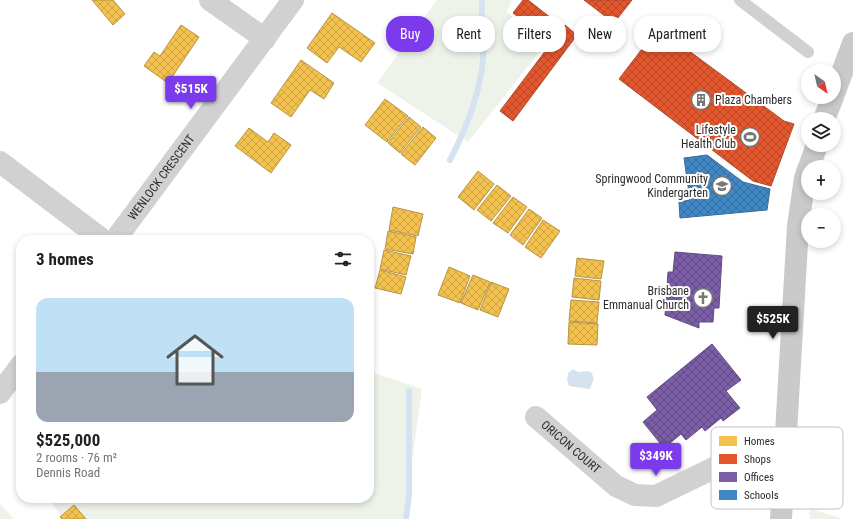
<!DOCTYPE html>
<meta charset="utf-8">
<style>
:root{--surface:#fff;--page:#f2f2f2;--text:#202124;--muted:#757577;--accent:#7c3aed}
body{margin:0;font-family:"Roboto Condensed",sans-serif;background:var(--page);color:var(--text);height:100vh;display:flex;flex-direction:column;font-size:15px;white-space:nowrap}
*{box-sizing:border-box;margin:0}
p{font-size:13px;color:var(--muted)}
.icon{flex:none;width:22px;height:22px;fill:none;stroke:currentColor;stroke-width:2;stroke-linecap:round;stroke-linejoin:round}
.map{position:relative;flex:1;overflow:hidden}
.details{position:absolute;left:16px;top:235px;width:358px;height:268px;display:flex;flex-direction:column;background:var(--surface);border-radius:16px;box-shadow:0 2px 6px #0003}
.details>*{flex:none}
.hud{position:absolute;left:386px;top:16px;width:380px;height:36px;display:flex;gap:8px}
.needle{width:26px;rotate:146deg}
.buttons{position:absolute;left:801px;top:64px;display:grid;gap:8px}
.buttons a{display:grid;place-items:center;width:40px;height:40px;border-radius:50%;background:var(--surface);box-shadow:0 2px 6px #0003;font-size:20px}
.price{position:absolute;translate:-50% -34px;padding:0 9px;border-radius:4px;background:var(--accent);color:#fff;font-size:13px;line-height:26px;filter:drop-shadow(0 1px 2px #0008)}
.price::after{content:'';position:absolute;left:50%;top:24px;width:12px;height:9px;margin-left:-6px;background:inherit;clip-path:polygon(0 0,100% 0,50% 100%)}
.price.active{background:#222;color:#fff}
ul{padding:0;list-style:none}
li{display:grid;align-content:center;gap:8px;height:212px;padding:0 20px}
li span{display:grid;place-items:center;height:124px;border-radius:12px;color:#555}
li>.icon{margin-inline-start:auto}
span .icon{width:72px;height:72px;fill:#fffc;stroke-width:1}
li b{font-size:17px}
h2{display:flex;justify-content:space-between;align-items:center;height:48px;padding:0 20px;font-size:17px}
.tag{padding:0 14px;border-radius:16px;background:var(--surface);box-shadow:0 2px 6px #0003;font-size:14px;line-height:36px}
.tag.active{background:var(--accent);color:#fff}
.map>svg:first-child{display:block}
.park{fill:#eef3ea}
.water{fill:#d5e3f1}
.homes{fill:url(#homes-cross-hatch);stroke:#b79444}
.shops{fill:url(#shops-cross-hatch);stroke:#ad4a2d}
.offices{fill:url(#offices-cross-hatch);stroke:#634f82}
.schools{fill:url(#schools-cross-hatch);stroke:#396c97}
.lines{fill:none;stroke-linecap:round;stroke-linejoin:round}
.stream{stroke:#d5e3f1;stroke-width:6}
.lane{stroke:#d1d1d1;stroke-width:12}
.street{stroke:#d1d1d1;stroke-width:22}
.secondary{stroke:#cacaca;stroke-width:22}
.labels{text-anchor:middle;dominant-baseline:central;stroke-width:4;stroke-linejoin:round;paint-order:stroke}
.poi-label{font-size:12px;fill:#2c2c2c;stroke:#fff;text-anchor:end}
.street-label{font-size:12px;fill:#2c2c2c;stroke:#fff}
.key{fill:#fff;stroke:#c0c0c0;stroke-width:1}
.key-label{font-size:11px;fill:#2c2c2c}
</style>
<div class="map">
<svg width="853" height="519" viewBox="0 0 853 519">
<defs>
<pattern id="homes-cross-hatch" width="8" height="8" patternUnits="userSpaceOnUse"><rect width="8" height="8" fill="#f2c14e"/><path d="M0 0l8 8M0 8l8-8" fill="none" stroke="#d0a644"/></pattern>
<pattern id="shops-cross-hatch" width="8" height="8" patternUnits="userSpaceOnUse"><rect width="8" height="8" fill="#e4572e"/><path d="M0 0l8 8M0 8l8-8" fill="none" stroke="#b94827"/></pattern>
<pattern id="offices-cross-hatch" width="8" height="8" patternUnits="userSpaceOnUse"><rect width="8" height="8" fill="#7b5ea7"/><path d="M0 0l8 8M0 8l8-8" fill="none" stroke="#604a80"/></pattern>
<pattern id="schools-cross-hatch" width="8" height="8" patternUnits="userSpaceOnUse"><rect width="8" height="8" fill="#3f88c5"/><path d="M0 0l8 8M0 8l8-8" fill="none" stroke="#356fa0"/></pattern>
</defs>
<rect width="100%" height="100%" fill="#fff"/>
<path class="park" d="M 437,0 L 512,0 L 507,12 L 545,45 L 468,142 L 377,83 Z
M 369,371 L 422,389 L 404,519 L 63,519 L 52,503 L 57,498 L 369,498 Z
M 0,504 L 14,519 L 0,519 Z
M 809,508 L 843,519 L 810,519 Z"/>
<path class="water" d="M 573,369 L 578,372 L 588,371 L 591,372 L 594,378 L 590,389 L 569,386 L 567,380 L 568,373 Z"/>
<path class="homes" d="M 92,0 L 113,0 L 125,14 L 113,25 Z
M 332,13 L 375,43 L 361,62 L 339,47 L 327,63 L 307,48 Z
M 181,25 L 199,37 L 168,83 L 144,66 L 154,52 L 160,56 Z
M 301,60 L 334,83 L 324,99 L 310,90 L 291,117 L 271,103 Z
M 385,99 L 408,116 L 387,142 L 365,125 Z
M 409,117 L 421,127 L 400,153 L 388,143 Z
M 423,127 L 436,138 L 415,165 L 401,154 Z
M 249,128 L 268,142 L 274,133 L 291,145 L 271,173 L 235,146 Z
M 478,171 L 494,184 L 474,210 L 458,197 Z
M 497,185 L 511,196 L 491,221 L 477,210 Z
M 513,197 L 527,207 L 508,233 L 493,223 Z
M 393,207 L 423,214 L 418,236 L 389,230 Z
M 529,209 L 542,218 L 523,245 L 510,235 Z
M 543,220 L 560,231 L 541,258 L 525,247 Z
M 388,231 L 416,237 L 413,254 L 385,249 Z
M 384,250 L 411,256 L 406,275 L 380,269 Z
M 577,258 L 604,261 L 601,279 L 575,276 Z
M 449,267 L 470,276 L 460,303 L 438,295 Z
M 380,270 L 406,277 L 401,294 L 375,288 Z
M 473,275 L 490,282 L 478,310 L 461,303 Z
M 574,278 L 601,281 L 599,300 L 572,297 Z
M 491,282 L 509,289 L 498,317 L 480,310 Z
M 571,300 L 599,302 L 597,323 L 569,321 Z
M 569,322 L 598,324 L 597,345 L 568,344 Z
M 74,505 L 86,519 L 62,519 L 60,517 Z"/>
<path class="shops" d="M 523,0 L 528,0 L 560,25 L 549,40 L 513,13 Z
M 584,0 L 632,0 L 614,23 Z
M 565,25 L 577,35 L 513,121 L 500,111 Z
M 658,28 L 784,121 L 794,124 L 771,186 L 753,181 L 619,79 Z"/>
<path class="offices" d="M 675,252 L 722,256 L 719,308 L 714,308 L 713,322 L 699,322 L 699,328 L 665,315 L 668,272 L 673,272 Z
M 712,344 L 741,380 L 726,391 L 740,408 L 723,421 L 721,418 L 705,431 L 702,427 L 686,440 L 681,434 L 664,448 L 643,422 L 657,410 L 647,397 Z"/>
<path class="schools" d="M 707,155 L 743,182 L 770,189 L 767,210 L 680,218 L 679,202 L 690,200 L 684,158 Z"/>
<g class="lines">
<path class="stream" d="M 450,160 C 466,129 480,95 483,59 C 484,39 481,20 482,0
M 406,519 L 409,495 L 409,391"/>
<path class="lane" d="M 740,0 L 808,52"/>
<g class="street">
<path d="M 210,0 L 265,39"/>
<path d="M 0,162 L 103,240"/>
<path id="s1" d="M 115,240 L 293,0"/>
<path d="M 0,393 L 21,365"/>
<path id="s2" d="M 536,417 L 616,486 L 635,495 L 656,496 L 718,466 L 745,460 L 785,460"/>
</g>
<path class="secondary" d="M 834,94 L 853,43
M 824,119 L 833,97
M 809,167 L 817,145
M 781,519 L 798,226 L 805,178 L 808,169"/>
</g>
<defs>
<g id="building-ring" transform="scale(1)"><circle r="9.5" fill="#fff" stroke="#767676" stroke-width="1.5"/><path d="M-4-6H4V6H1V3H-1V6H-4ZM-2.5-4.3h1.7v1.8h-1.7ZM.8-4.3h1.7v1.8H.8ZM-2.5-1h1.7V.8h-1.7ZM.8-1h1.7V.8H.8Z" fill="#767676"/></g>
<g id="stadium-ring" transform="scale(1)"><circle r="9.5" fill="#fff" stroke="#767676" stroke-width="1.5"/><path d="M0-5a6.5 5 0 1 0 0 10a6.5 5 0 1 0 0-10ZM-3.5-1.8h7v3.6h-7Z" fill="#767676"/></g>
<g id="school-ring" transform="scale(1)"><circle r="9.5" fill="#fff" stroke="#767676" stroke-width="1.5"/><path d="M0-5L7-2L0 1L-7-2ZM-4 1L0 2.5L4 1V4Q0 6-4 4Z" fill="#767676"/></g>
<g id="church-ring" transform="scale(1)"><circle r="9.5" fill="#fff" stroke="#767676" stroke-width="1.5"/><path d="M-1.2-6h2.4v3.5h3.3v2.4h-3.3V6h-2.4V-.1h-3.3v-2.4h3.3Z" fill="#767676"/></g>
</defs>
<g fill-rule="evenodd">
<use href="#building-ring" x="701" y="100"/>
<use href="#stadium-ring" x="750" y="137"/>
<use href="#school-ring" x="722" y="186"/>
<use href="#church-ring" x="703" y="298"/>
</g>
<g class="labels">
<g class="poi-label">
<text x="715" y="100" text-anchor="start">Plaza Chambers</text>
<text x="736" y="130">Lifestyle<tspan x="736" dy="14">Health Club</tspan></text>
<text x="708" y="179">Springwood Community<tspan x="708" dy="14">Kindergarten</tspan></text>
<text x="689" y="291">Brisbane<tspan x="689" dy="14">Emmanual Church</tspan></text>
</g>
<g class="street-label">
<text stroke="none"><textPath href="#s1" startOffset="78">WENLOCK CRESCENT</textPath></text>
<text stroke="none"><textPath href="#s2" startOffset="46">ORICON COURT</textPath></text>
</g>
</g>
<rect x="711" y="427" width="132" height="82" rx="6" class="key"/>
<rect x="719" y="436" width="18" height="10" fill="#f2c14e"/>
<rect x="719" y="454" width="18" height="10" fill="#e4572e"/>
<rect x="719" y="472" width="18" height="10" fill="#7b5ea7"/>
<rect x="719" y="490" width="18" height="10" fill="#3f88c5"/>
<g class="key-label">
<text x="744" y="445">Homes</text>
<text x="744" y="463">Shops</text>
<text x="744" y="481">Offices</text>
<text x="744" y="499">Schools</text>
</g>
</svg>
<div class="buttons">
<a><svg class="needle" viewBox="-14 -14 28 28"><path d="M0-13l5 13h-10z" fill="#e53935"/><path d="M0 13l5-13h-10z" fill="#757577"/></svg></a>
<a><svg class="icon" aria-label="layers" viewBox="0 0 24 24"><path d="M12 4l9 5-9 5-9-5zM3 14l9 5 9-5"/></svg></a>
<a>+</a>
<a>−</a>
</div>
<b class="price" style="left:191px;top:110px">$515K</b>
<b class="price active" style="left:773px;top:340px">$525K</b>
<b class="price" style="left:656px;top:477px">$349K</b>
<div class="hud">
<a class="tag active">Buy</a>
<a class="tag">Rent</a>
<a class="tag">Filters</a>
<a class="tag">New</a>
<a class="tag">Apartment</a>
</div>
<section class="details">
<h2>3 homes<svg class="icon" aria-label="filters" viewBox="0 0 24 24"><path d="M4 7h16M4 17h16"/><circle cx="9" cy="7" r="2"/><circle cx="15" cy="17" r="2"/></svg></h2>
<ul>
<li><span style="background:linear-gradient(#bfe0f5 60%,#9aa5b1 0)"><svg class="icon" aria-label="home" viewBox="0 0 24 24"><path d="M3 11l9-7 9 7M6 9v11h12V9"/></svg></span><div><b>$525,000</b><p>2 rooms · 76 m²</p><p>Dennis Road</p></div></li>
</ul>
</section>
</div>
